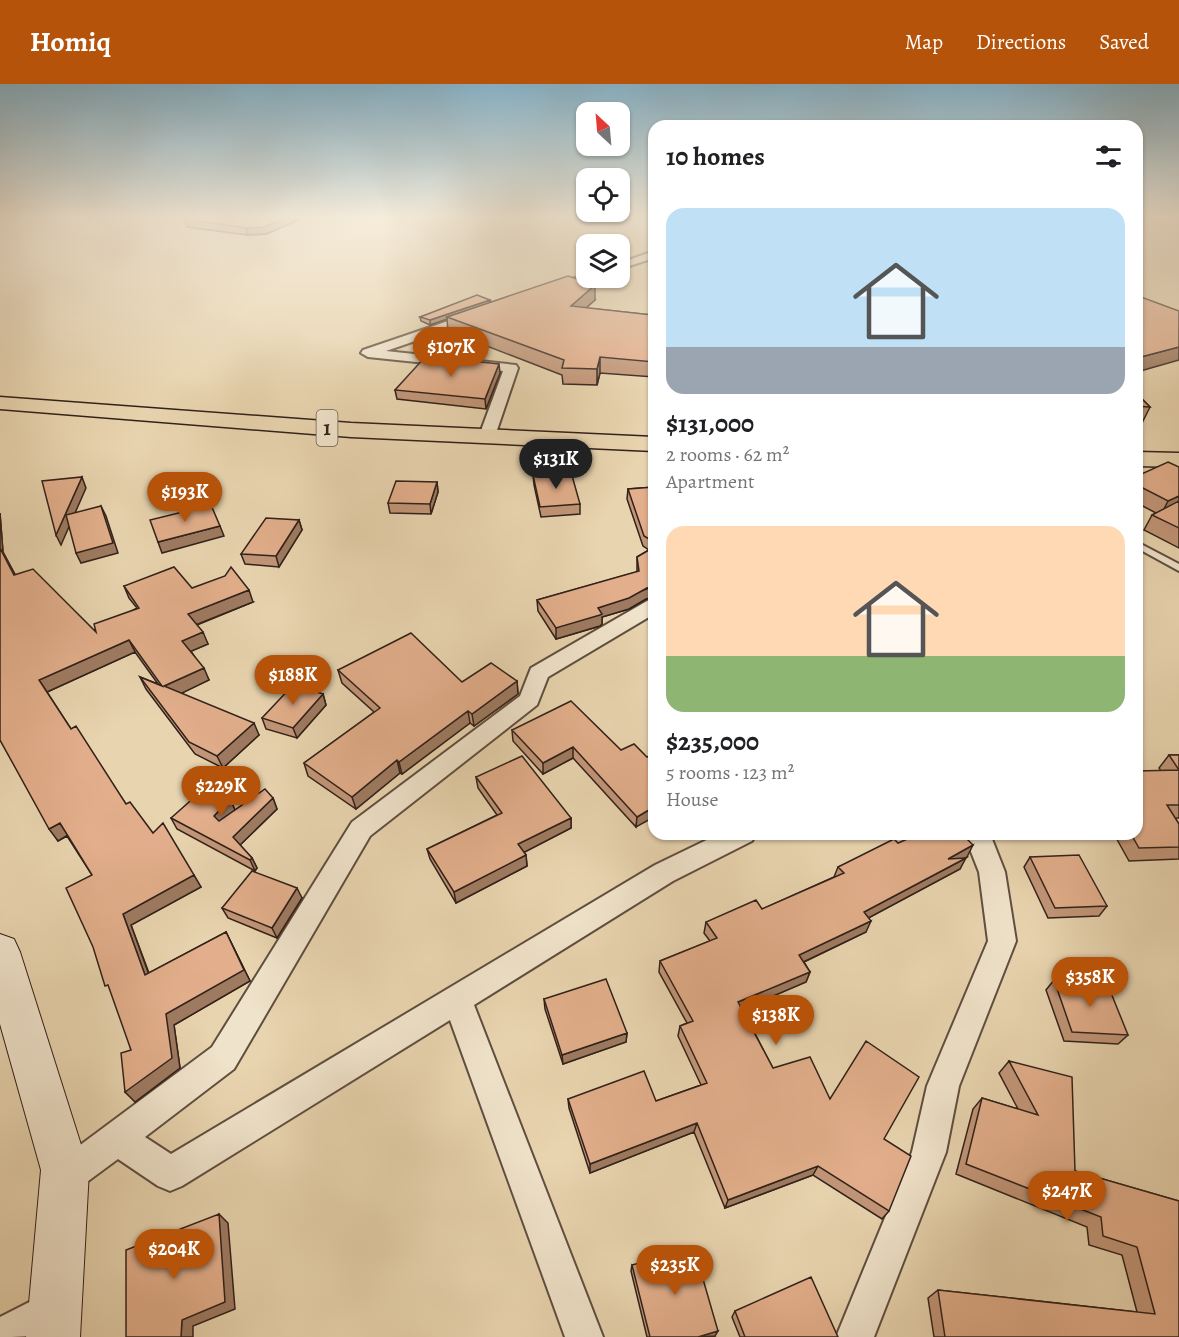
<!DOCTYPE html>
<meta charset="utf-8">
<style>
:root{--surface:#fff;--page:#f2f2f2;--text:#202124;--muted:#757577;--accent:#b45309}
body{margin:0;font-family:Alegreya,serif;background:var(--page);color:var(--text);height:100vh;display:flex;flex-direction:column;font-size:22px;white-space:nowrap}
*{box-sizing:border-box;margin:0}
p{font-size:20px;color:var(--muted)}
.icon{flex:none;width:33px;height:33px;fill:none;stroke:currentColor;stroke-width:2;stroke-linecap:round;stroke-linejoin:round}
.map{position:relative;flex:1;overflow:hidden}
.panel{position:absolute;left:648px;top:36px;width:495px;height:720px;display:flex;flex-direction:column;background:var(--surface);border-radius:18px;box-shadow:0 2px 4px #0004}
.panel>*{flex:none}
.needle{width:39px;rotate:334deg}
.controls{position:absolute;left:576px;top:18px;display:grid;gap:12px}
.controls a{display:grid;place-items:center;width:54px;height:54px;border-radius:12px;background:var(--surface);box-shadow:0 2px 4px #0004;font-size:30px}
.price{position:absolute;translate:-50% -51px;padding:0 14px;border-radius:21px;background:var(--accent);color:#fff;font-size:20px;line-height:39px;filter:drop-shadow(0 2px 3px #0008)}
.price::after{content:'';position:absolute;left:50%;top:36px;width:18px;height:14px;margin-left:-9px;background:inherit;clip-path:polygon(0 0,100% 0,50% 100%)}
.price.current{background:#222;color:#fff}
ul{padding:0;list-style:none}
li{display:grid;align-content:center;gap:12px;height:318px;padding:0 18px}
li span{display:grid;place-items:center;height:186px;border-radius:18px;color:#555}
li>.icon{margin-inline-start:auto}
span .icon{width:108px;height:108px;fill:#fffc;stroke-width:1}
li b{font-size:26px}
h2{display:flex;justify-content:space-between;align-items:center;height:72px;padding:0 18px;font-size:26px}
header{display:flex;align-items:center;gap:36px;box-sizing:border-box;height:84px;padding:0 30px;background:var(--accent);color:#fff}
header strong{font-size:28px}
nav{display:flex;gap:33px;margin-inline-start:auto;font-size:21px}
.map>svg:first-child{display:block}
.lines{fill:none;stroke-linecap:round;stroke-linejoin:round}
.lane-casing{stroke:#5f4e3f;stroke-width:4}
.street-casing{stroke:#5f4e3f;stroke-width:4}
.secondary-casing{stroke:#31211a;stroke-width:2}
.primary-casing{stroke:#31211a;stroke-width:3}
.lane{fill:#f0e3cb;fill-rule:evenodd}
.street{fill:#f0e3cb;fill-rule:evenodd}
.secondary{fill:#f0e3cb;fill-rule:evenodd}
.primary{fill:#e8d4af;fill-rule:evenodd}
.wall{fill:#c29678;stroke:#31211a;stroke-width:1.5}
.shaded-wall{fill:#9e7a61;stroke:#31211a;stroke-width:1.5}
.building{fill:#e2ae8b;stroke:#31211a;stroke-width:1.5}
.labels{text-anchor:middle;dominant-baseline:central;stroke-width:5;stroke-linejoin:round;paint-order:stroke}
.shield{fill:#f0e3cb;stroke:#6a5b4f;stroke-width:1.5}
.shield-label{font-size:21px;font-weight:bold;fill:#31211a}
</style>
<header>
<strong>Homiq</strong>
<nav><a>Map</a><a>Directions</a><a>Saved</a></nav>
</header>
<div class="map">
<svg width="1179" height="1253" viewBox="0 0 1179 1253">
<rect width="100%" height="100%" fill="#e8d4af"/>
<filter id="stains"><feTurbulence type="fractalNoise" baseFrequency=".00333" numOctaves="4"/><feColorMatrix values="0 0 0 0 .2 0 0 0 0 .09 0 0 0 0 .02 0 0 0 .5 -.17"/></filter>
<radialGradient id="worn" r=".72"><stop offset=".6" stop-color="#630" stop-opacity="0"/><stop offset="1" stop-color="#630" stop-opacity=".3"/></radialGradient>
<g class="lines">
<g class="lane-casing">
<path id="lane" d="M 1137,458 L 1179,480 L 1179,487 L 1137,464 Z"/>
</g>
<g class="street-casing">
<path id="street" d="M 654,167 L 654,174 L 620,185 L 620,179 Z
M 586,190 L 586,194 L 591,194 L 590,195 L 551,208 L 545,205 Z
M 475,228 L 479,229 L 479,235 L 386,267 L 516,281 L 518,284 L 495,352 L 487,357 L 479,352 L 503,287 L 368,273 L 361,269 L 363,266 Z
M 654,515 L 654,530 L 548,593 L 537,621 L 370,752 L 234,985 L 145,1053 L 171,1070 L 655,781 L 719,750 L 756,750 L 752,757 L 673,797 L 474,921 L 603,1253 L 565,1253 L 450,936 L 182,1102 L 170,1107 L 158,1102 L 118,1075 L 76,1106 L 64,1111 L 52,1106 L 47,1094 L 52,1082 L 212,963 L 352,738 L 520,612 L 531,584 L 647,517 Z
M 964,750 L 990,750 L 1005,788 L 1016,857 L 959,1002 L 946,1068 L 874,1253 L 836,1253 L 912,1068 L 927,1002 L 988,857 L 979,788 Z
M 53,1206 L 66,1212 L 72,1225 C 59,1253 30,1253 0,1253 L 0,1233 Z"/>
</g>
<g class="secondary-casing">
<path id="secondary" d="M 0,850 L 14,855 L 20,868 L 89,1086 L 80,1253 L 26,1253 L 41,1086 L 0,940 Z"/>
</g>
<g class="primary-casing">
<path id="primary" d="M 0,313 L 351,339 L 654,353 L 654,367 L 351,353 L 0,325 Z
M 1137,368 L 1179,369 L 1179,383 L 1137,382 Z"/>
</g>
<use href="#lane" class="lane"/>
<use href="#street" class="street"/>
<use href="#secondary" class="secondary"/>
<use href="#primary" class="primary"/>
</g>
<path class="wall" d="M 303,134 L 266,150 L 247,151 L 187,143 L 184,135 Z
M 490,216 L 490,218 L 595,216 L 586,224 L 652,231 L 654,226 L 654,293 L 600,289 L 597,301 L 563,300 L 562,291 L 448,247 L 447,235 L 430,241 L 421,237 L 420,233 Z
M 500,289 L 486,325 L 397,315 L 395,306 Z
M 1137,310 L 1150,323 L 1142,339 L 1137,339 Z
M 1179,383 L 1179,464 L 1144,446 L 1152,431 L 1156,429 L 1137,419 L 1137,392 Z
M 533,391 L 580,420 L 580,430 L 541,433 L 534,401 Z
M 437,398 L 438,408 L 431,430 L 390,429 L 388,419 Z
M 654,403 L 654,514 L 653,513 L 646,515 L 629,525 L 602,533 L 602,540 L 600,542 L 556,555 L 538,527 L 537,516 L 637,488 L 637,473 L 649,466 L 643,462 L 627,415 L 628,405 Z
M 0,429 L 3,468 L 15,490 L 96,548 L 137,524 L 129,514 L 124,502 L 192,504 L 253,518 L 197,541 L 208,560 L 191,567 L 209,596 L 181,609 L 259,651 L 223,684 L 195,670 L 146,605 L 140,593 L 158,600 L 135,568 L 47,608 L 71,645 L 126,720 L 201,803 L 131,841 L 149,889 L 226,848 L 250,897 L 174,941 L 180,984 L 135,1018 L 131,966 L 92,791 L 67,752 L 58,757 L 0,656 Z
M 299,436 L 302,446 L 279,483 L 245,480 L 241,470 Z
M 338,586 L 462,598 L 517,597 L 518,610 L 474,642 L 470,639 L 402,690 L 400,689 L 356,725 L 308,692 L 304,679 L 374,628 L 342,599 Z
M 323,610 L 326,621 L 297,654 L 266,645 L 262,634 Z
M 512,646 L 621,666 L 647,673 L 636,743 L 573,674 L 543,690 L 513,657 Z
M 1169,671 L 1179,671 L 1179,734 L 1175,734 L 1179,740 L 1179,775 L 1129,777 L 1114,750 L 1137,750 L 1161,687 L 1159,684 Z
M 476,693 L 571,734 L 571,744 L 524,768 L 526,771 L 527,782 L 456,819 L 430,775 L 427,765 L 497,731 L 478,704 Z
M 273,714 L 277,725 L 240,761 L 252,774 L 257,784 L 255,787 L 177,745 L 171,734 L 230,715 L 235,726 Z
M 898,759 L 967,773 L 965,774 L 960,785 L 868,834 L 866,848 L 804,878 L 810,888 L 806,898 L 742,925 L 773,984 L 830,1015 L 884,1055 L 889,1127 L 882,1135 L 813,1091 L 725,1124 L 694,1048 L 590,1089 L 569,1024 L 568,1015 L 656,1017 L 701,1001 L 678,952 L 680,942 L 687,939 L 659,888 L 660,877 L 710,857 L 704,849 L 706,838 L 762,825 L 834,793 L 838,783 Z
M 1030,773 L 1107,822 L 1099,832 L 1048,834 L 1024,783 Z
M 302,814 L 277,854 L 228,834 L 222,824 Z
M 1054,896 L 1128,951 L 1118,960 L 1064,957 L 1046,906 Z
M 544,915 L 627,949 L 626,958 L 563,980 L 545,925 Z
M 1009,977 L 1075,1087 L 1179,1117 L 1179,1253 L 934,1253 L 928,1214 L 938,1206 L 1137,1228 L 1122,1171 L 1089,1161 L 1087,1143 L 956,1090 L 973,1025 L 982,1014 L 1018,1025 L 999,989 Z
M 632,1181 L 715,1252 L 712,1253 L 647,1253 L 631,1187 Z
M 735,1227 L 838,1253 L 740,1253 L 732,1233 Z"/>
<path class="shaded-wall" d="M 285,134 L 303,134 L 266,150 L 247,151 L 246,144 Z
M 595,201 L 595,216 L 571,237 L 571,222 Z
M 490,216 L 491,220 L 447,233 L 447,235 L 430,241 L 430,236 Z
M 1179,263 L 1179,276 L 1137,288 L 1137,274 Z
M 600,273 L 600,289 L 597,301 L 597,285 Z
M 499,280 L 500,289 L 486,325 L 485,315 Z
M 82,393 L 86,404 L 61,461 L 56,451 Z
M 437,398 L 438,408 L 431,430 L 430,420 Z
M 1179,412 L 1179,422 L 1161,431 L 1168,417 Z
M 101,422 L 106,432 L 118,469 L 81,479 L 76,469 Z
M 0,429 L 3,468 L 21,503 L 0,464 Z
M 299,436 L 302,446 L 279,483 L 276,472 Z
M 220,442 L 224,452 L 162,469 L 158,458 Z
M 654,502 L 653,513 L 646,515 L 629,525 L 602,533 L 602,540 L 600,542 L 556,555 L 556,544 L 598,524 Z
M 249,506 L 253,518 L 193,542 L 188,530 Z
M 203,548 L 208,560 L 187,569 L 182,557 Z
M 129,556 L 135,568 L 47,608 L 39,596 Z
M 204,584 L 209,596 L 170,615 L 164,602 Z
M 517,597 L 518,610 L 474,642 L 472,630 Z
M 323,610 L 326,621 L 297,654 L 293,644 Z
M 468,627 L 470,639 L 402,690 L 399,678 Z
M 254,639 L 259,651 L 223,684 L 217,672 Z
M 573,663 L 573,674 L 543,690 L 543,679 Z
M 397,676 L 400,689 L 356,725 L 352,713 Z
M 273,714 L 277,725 L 238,763 L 233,753 Z
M 230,715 L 235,726 L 220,743 L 214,732 Z
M 654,723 L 654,733 L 636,743 L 637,733 Z
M 571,734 L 571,744 L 519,771 L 518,760 Z
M 60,739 L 68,751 L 58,757 L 49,745 Z
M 973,761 L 967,773 L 943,786 L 948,775 Z
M 526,771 L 527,782 L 456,819 L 454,808 Z
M 252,774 L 257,784 L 255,787 L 250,776 Z
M 966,774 L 960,785 L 859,839 L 864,828 Z
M 194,791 L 201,803 L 131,841 L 153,902 L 145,891 L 123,830 Z
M 297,804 L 302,814 L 277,854 L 272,844 Z
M 871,837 L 866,848 L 795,882 L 799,871 Z
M 226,848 L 250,897 L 174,941 L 180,984 L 135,1018 L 125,1008 L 166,930 Z
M 810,888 L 806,898 L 736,928 L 738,918 Z
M 627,949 L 626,958 L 563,980 L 562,971 Z
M 697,1039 L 694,1048 L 590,1089 L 590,1080 Z
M 818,1082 L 813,1091 L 725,1124 L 728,1116 Z
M 219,1130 L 228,1139 L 235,1225 L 193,1242 L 193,1253 L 181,1253 L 182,1236 Z
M 718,1247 L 715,1252 L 698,1253 Z"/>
<path class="building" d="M 188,134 L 285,134 L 264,143 L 246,144 L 184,135 Z
M 1137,186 L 1140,187 L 1137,194 Z
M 568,192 L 595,201 L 571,222 L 652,231 L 654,226 L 654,278 L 600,273 L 597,285 L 562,284 L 564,276 L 447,233 Z
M 477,211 L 490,216 L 430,236 L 420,233 Z
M 1141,213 L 1179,227 L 1179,263 L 1137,274 L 1137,215 Z
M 426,272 L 499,280 L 485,315 L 395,306 Z
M 1137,310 L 1150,323 L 1137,322 Z
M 1168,378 L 1179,383 L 1179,412 L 1168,417 L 1137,401 L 1137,392 Z
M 571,388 L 580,420 L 540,423 L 533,391 Z
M 82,393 L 56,451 L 42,397 Z
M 396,397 L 437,398 L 430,420 L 388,419 Z
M 654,403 L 654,458 L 644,452 L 628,405 Z
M 1179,417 L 1179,444 L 1152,431 Z
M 211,421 L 220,442 L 158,458 L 150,436 Z
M 101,422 L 113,459 L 76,469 L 66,431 Z
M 266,434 L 299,436 L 276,472 L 241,470 Z
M 654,463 L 654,502 L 647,504 L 629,514 L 598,524 L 602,530 L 600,531 L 556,544 L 537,516 L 639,487 L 637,473 Z
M 0,464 L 14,491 L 33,485 L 96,548 L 94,540 L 139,524 L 124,502 L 174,483 L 192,504 L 225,492 L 231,483 L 249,506 L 188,530 L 203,548 L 182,557 L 204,584 L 164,602 L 254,639 L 217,672 L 189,658 L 140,593 L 162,602 L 129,556 L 39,596 L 71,645 L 76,642 L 126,720 L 130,718 L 153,749 L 163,739 L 194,791 L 123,830 L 145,891 L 226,848 L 244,886 L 166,930 L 172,974 L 125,1008 L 121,969 L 131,966 L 108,901 L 105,902 L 93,863 L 66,804 L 92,791 L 60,739 L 49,745 L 0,656 Z
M 411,549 L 462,598 L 491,579 L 517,597 L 472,630 L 468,627 L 399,678 L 397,676 L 352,713 L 304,679 L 380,624 L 338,586 Z
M 293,601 L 323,610 L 293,644 L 262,634 Z
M 571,617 L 621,666 L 634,660 L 647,673 L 654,670 L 654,723 L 637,733 L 573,663 L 543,679 L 512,646 Z
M 1169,671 L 1179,671 L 1179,721 L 1167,721 L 1179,740 L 1179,763 L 1139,764 L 1131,750 L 1137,750 L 1137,687 L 1179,686 Z
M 522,672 L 571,734 L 518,760 L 526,771 L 454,808 L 427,765 L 502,729 L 476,693 Z
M 206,703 L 230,715 L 214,732 L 219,737 L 265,705 L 273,714 L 233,753 L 252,774 L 250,776 L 171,734 Z
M 919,750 L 962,750 L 973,761 L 948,775 L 966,774 L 864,828 L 871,837 L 799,871 L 810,888 L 738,918 L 773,984 L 810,973 L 830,1015 L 866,957 L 919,993 L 884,1055 L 911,1072 L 889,1127 L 818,1082 L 728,1116 L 697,1039 L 590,1080 L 568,1015 L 644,987 L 656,1017 L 707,999 L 680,942 L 693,937 L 660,877 L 717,854 L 706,838 L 756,816 L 762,825 L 844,789 L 838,783 L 894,755 L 898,759 Z
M 1079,771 L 1107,822 L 1055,824 L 1030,773 Z
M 252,787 L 297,804 L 272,844 L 222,824 Z
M 606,895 L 627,949 L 562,971 L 544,915 Z
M 1054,896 L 1107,899 L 1128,951 L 1072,948 Z
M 1009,977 L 1072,993 L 1075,1087 L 1179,1117 L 1179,1253 L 945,1253 L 938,1206 L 1155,1230 L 1137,1163 L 1103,1152 L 1101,1133 L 966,1080 L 982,1014 L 1038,1031 Z
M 219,1130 L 225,1218 L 182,1236 L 181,1253 L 126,1253 L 126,1166 Z
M 694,1164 L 718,1247 L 698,1253 L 650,1253 L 632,1181 Z
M 811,1193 L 838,1253 L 745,1253 L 735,1227 Z"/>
<linearGradient id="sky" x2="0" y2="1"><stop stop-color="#88b6ce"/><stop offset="0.43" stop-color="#f5ecdb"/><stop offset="1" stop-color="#f5ecdb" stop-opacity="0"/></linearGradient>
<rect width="1179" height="309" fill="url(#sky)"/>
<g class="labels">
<rect class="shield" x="316.5" y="326" width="21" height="36" rx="4.5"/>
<g class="shield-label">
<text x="327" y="344">1</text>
</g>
</g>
<rect width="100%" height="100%" filter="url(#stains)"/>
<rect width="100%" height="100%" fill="url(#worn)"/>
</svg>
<div class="controls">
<a><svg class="needle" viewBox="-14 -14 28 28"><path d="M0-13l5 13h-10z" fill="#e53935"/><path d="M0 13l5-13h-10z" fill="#757577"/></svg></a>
<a><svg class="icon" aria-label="locate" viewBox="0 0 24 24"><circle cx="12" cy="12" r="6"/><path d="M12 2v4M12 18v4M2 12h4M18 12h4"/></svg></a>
<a><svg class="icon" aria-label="layers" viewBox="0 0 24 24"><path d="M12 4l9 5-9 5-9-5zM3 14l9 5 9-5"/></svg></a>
</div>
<b class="price" style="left:451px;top:294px">$107K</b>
<b class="price current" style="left:556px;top:406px">$131K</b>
<b class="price" style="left:185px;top:439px">$193K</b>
<b class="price" style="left:293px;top:622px">$188K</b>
<b class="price" style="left:221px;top:733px">$229K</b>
<b class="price" style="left:1090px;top:924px">$358K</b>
<b class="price" style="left:776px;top:962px">$138K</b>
<b class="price" style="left:1067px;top:1138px">$247K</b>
<b class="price" style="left:174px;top:1196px">$204K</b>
<b class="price" style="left:675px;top:1212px">$235K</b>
<section class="panel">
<h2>10 homes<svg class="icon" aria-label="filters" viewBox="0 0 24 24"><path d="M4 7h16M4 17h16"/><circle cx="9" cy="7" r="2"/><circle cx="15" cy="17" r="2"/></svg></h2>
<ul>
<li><span style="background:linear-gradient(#bfe0f5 75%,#9aa5b1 0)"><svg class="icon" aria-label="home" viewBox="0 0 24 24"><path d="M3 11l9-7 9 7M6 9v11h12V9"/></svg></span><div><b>$131,000</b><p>2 rooms · 62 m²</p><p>Apartment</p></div></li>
<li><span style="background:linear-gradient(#ffd9b3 70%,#8fb573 0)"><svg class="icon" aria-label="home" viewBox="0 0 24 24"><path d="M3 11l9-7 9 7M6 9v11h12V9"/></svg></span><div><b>$235,000</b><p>5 rooms · 123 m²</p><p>House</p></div></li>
</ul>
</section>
</div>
